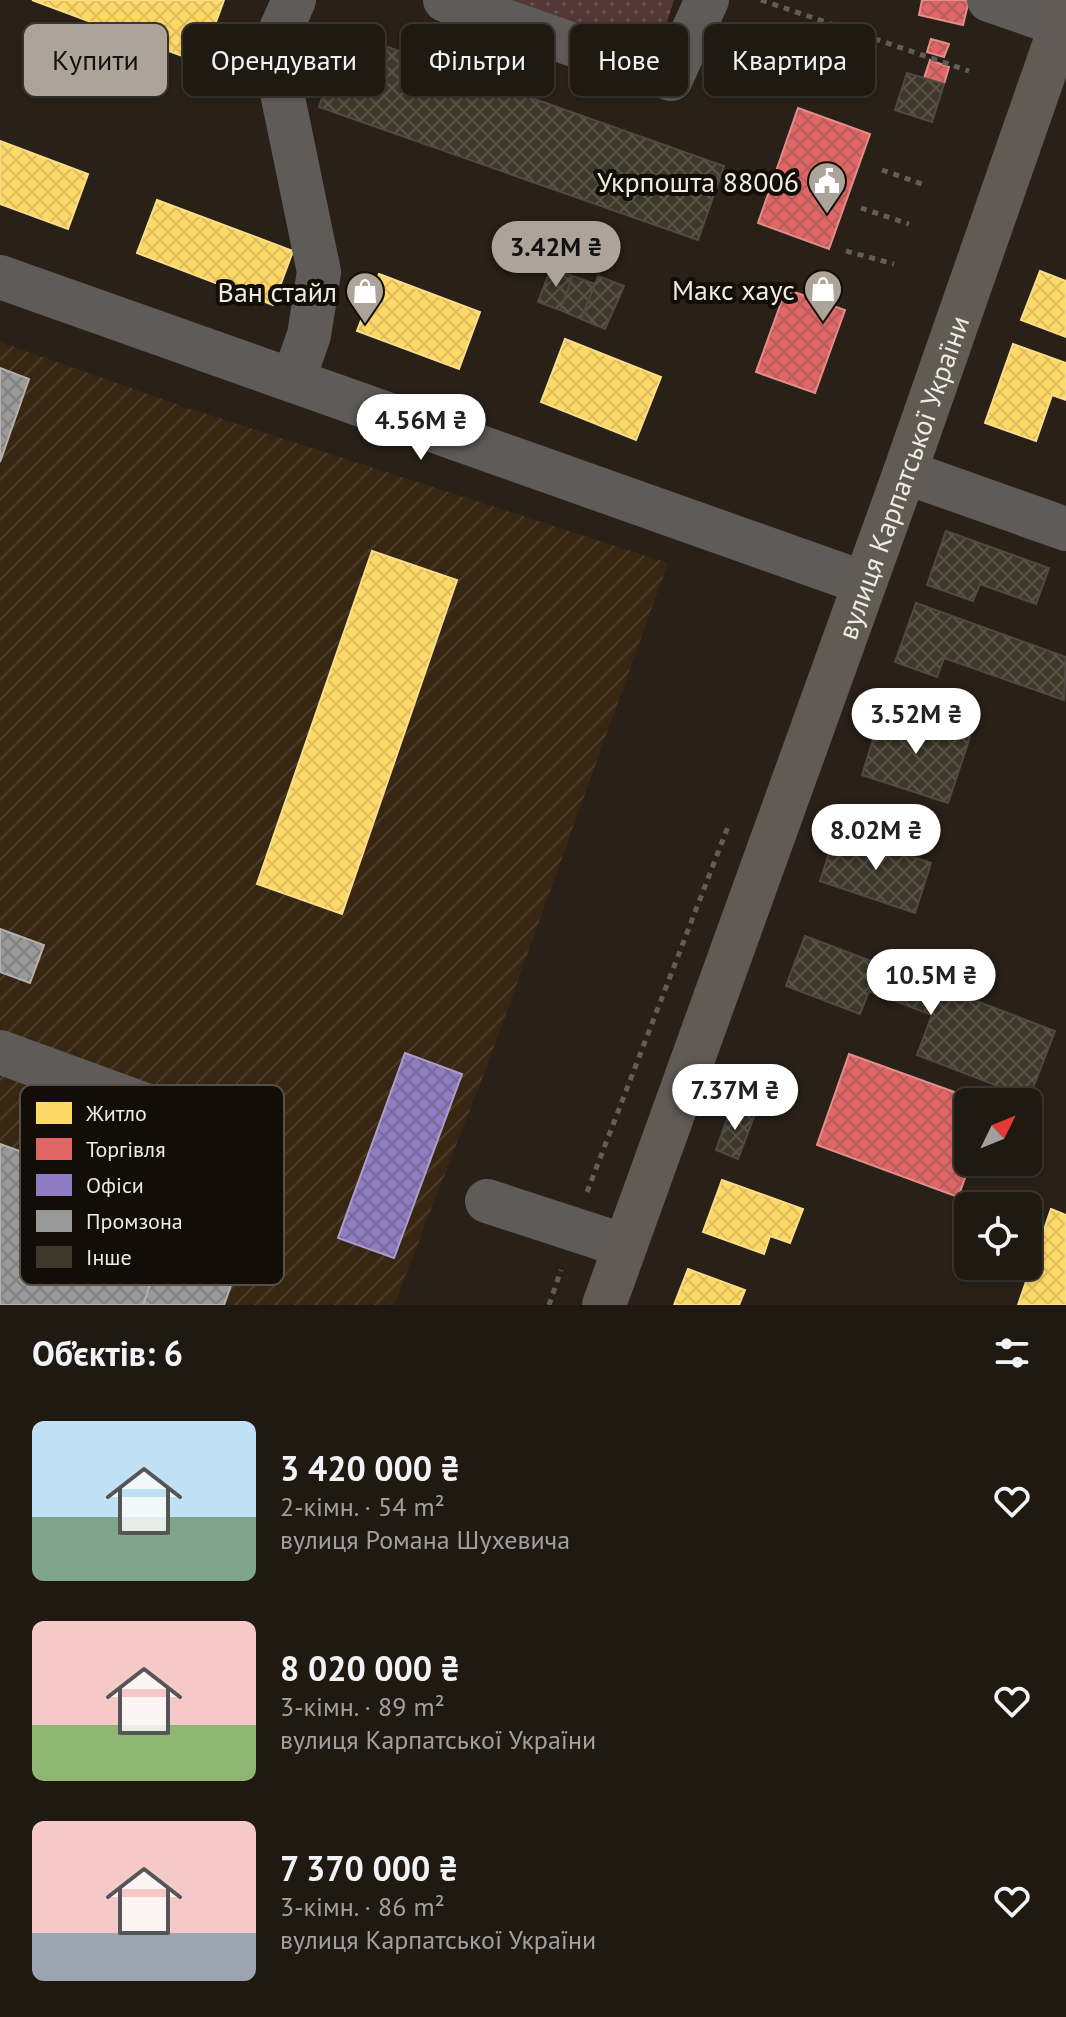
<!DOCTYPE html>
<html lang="uk">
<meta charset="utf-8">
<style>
:root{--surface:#1f1912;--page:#27221b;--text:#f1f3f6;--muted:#a1a09f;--line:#3c3832;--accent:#aca399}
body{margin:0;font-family:"PT Sans",sans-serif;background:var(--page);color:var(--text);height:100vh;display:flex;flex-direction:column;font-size:30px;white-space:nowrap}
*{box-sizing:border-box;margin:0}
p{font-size:26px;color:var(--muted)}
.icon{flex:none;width:44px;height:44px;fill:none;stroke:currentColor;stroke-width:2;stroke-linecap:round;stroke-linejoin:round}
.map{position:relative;height:1305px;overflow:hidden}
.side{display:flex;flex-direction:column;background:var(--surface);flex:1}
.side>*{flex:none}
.banner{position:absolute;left:24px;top:24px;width:1018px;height:72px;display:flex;gap:16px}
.needle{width:52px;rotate:47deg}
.controls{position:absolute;left:954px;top:1088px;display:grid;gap:16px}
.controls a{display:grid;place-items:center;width:88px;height:88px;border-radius:12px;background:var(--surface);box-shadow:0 2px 6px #0004,0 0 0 2px var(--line);font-size:40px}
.price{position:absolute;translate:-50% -68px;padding:0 18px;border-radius:28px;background:#fff;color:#222;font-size:26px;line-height:52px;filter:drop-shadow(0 2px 4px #0008)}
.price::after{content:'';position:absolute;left:50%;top:48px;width:24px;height:18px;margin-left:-12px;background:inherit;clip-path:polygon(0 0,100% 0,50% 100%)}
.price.current{background:var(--accent);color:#111}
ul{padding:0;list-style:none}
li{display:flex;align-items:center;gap:24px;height:200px;padding:0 32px}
li span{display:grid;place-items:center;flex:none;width:224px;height:160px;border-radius:12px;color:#555}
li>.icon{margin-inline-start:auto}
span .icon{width:96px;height:96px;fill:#fffc;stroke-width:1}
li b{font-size:34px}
h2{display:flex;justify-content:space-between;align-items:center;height:96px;padding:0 32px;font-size:34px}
.pill{padding:0 28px;border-radius:12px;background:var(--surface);box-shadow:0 2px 6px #0004,0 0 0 2px var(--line);font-size:28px;line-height:72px}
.pill.current{background:var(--accent);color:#111}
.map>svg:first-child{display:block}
.industrial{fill:url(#industrial-furrows)}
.grass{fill:url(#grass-dots)}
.homes{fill:url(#homes-cross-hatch);stroke:#fbde8a;stroke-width:2}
.shops{fill:url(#shops-cross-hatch);stroke:#e58d8a;stroke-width:2}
.offices{fill:url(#offices-cross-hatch);stroke:#ac9dcb;stroke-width:2}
.industry{fill:url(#industry-cross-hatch);stroke:#b4b1ae;stroke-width:2}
.building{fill:url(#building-cross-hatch);stroke:#504a42;stroke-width:2}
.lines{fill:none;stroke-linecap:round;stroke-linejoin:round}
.path{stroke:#625d59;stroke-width:5;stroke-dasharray:6 6;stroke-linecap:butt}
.minor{stroke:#5f5b59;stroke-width:44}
.major{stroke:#615b56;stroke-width:44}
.labels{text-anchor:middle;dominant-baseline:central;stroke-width:8;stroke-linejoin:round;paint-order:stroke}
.poi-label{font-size:28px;fill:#f2e9df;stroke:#120d06;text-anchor:end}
.street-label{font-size:28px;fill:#f2e9df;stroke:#120d06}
.key{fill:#120d06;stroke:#554f47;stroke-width:2}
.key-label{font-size:22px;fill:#f2e9df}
</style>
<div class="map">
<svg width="1066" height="1305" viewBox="0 0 1066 1305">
<defs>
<pattern id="industrial-furrows" width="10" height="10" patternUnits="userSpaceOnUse" patternTransform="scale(2)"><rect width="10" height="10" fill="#372712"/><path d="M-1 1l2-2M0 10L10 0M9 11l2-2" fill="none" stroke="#4b3c29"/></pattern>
<pattern id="grass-dots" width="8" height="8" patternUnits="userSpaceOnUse" patternTransform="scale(2)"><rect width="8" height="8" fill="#533737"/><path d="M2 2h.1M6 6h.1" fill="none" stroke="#6c5454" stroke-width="1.8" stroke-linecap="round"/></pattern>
<pattern id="homes-cross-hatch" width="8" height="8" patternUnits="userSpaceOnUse" patternTransform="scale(2)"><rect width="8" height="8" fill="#ffd966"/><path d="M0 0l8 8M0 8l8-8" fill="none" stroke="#dbbc5f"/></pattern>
<pattern id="shops-cross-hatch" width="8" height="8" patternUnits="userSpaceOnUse" patternTransform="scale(2)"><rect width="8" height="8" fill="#e06666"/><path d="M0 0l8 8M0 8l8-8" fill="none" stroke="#b35c5c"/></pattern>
<pattern id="offices-cross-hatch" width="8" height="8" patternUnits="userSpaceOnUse" patternTransform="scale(2)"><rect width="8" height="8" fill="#8e7cc3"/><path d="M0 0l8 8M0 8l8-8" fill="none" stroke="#766996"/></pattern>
<pattern id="industry-cross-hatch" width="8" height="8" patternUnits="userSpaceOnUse" patternTransform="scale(2)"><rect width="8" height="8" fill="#999"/><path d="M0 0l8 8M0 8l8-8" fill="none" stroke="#81807f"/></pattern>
<pattern id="building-cross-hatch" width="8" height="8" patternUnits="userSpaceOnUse" patternTransform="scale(2)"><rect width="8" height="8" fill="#3e382a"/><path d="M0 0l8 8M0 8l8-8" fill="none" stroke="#5a5548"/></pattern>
</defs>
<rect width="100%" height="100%" fill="#292118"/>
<path class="industrial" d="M 0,342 L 185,407 L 668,563 L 490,1058 L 394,1305 L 0,1305 Z"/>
<path class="grass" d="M 492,0 L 674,0 L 656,57 Z"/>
<path class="homes" d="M 32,0 L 224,0 L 201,63 Z
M 0,141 L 88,174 L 68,229 L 0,204 Z
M 157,200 L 293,251 L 273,305 L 137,253 Z
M 1040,271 L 1066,281 L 1066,337 L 1021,320 Z
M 379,274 L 480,312 L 459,369 L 357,331 Z
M 565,339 L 661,377 L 636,440 L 541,402 Z
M 1013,344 L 1066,363 L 1066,400 L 1052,395 L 1036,441 L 985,423 Z
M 372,551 L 457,580 L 342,914 L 257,884 Z
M 722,1180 L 803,1209 L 790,1243 L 770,1236 L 764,1254 L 703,1232 Z
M 1051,1209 L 1066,1215 L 1066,1305 L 1018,1305 Z
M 688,1269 L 745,1290 L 739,1305 L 674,1305 Z"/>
<path class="shops" d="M 922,0 L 969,0 L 963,25 L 919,15 Z
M 931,39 L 949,44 L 944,57 L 927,52 Z
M 930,60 L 949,67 L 944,84 L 924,78 Z
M 798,108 L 870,134 L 829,249 L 758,223 Z
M 786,289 L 845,310 L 815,393 L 756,372 Z
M 849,1054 L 982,1102 L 968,1102 L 968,1162 L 971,1162 L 958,1197 L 817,1145 Z"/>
<path class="offices" d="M 405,1053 L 462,1074 L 394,1258 L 338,1238 Z"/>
<path class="industry" d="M 0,368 L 29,379 L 0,462 Z
M 0,929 L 44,945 L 30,983 L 0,972 Z
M 0,1144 L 177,1208 L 143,1305 L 0,1305 Z
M 188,1178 L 260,1204 L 224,1305 L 143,1305 Z"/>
<path class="building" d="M 345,32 L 724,166 L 698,240 L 319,107 Z
M 907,73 L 944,84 L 932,122 L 895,110 Z
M 551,268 L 573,276 L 560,310 L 538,302 Z
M 573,276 L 595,284 L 581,319 L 560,310 Z
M 598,276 L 624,286 L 605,329 L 581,319 Z
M 946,531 L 1049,568 L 1036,604 L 980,584 L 973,601 L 927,585 Z
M 916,603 L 1066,657 L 1064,700 L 944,658 L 937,677 L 895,662 Z
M 883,708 L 970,737 L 948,803 L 862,775 Z
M 836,832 L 931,863 L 915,913 L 820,881 Z
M 805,936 L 1055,1031 L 1029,1098 L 917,1055 L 932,1015 L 869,991 L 860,1014 L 786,986 Z
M 732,1105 L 755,1114 L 738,1159 L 716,1150 Z"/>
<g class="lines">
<path class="path" d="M 761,0 L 969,71
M 882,170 L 925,185
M 861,208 L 909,224
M 846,251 L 894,264
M 587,1192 L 729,824
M 549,1305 L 561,1270"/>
<path class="minor" d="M 445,0 L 671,79 L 707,0
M 989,0 L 1061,25
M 0,277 L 864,583
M 293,381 L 309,335 L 319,272 L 281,88 L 281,29 L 294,0
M 905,472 L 1066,529
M 0,1052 L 211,1129
M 487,1201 L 625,1246"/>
<path class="major" id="s1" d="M 604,1305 L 905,472 L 1066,11"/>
</g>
<defs>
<g id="civic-pin" transform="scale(2)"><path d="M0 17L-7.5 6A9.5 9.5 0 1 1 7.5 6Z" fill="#aca399" stroke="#120d06"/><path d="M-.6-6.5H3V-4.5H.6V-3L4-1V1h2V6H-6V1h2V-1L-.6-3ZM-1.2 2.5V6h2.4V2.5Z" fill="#fff"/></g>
<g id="shop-pin" transform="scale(2)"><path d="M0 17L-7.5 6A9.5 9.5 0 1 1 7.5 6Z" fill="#aca399" stroke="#120d06"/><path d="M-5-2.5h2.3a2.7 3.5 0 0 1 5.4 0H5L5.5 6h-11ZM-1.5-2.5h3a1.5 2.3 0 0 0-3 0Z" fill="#fff"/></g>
</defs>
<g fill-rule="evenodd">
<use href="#civic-pin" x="827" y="181"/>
<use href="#shop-pin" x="823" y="289"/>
<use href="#shop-pin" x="365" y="291"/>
</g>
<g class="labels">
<g class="poi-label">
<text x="799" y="181">Укрпошта 88006</text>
<text x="795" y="289">Макс хаус</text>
<text x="337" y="291">Ван стайл</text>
</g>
<g class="street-label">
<text stroke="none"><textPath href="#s1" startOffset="880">вулиця Карпатської України</textPath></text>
</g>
</g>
<rect x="20" y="1085" width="264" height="200" rx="12" class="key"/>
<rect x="36" y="1102" width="36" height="22" fill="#ffd966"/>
<rect x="36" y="1138" width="36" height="22" fill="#e06666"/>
<rect x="36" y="1174" width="36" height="22" fill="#8e7cc3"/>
<rect x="36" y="1210" width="36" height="22" fill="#999"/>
<rect x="36" y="1246" width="36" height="22" fill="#3e382a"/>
<g class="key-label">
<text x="86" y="1121">Житло</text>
<text x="86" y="1157">Торгівля</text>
<text x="86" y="1193">Офіси</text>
<text x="86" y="1229">Промзона</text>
<text x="86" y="1265">Інше</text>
</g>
</svg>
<div class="controls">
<a><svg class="needle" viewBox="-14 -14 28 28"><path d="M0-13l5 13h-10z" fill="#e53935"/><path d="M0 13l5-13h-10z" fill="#a1a09f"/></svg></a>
<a><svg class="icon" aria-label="locate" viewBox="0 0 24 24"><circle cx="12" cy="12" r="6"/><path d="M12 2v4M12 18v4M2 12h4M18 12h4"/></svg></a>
</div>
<b class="price current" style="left:556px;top:289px">3.42M ₴</b>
<b class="price" style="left:421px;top:462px">4.56M ₴</b>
<b class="price" style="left:916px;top:756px">3.52M ₴</b>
<b class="price" style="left:876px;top:872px">8.02M ₴</b>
<b class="price" style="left:931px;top:1017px">10.5M ₴</b>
<b class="price" style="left:735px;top:1132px">7.37M ₴</b>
<div class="banner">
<a class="pill current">Купити</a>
<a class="pill">Орендувати</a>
<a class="pill">Фільтри</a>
<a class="pill">Нове</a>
<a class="pill">Квартира</a>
</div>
</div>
<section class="side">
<h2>Об’єктів: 6<svg class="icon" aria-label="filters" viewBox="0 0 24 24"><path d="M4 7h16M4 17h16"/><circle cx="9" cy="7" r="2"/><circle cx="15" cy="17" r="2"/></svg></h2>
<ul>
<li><span style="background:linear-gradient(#bfe0f5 60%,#7fa58c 0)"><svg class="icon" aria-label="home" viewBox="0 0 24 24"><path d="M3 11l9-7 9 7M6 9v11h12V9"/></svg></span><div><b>3 420 000 ₴</b><p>2-кімн. · 54 m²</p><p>вулиця Романа Шухевича</p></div><svg class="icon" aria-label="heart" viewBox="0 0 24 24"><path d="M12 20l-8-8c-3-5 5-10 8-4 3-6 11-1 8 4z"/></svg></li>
<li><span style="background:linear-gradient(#f6c9c9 65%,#8fb573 0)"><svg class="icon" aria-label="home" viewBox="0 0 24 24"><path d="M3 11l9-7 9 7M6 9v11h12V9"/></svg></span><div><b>8 020 000 ₴</b><p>3-кімн. · 89 m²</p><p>вулиця Карпатської України</p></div><svg class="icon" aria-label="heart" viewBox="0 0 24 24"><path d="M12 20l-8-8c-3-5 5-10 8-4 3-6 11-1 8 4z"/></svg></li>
<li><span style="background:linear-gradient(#f6c9c9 70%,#9aa5b1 0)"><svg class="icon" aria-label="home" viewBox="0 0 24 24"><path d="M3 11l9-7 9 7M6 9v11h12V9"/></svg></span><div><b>7 370 000 ₴</b><p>3-кімн. · 86 m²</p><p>вулиця Карпатської України</p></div><svg class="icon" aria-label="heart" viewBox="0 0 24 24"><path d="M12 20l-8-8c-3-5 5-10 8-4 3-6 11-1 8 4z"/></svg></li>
</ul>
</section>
